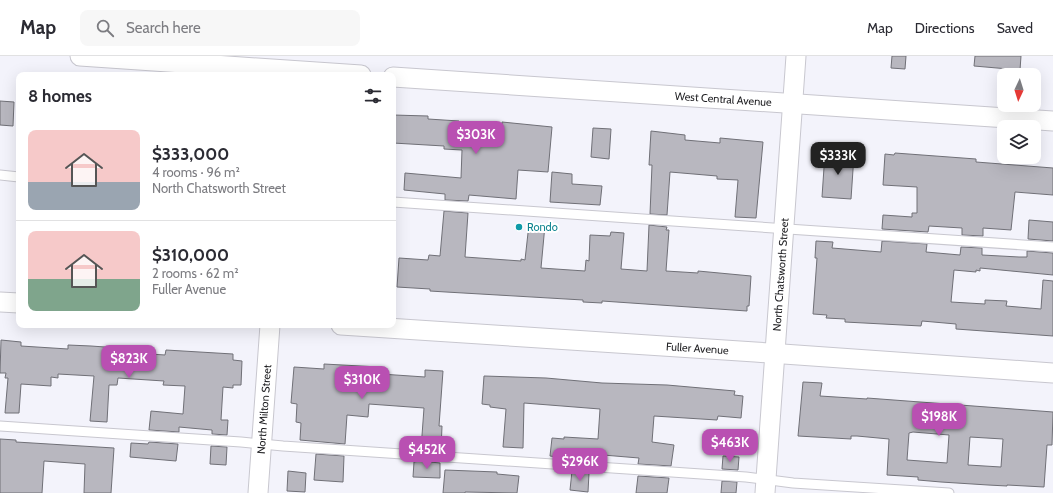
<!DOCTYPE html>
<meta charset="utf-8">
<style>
:root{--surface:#fff;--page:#f7f7f7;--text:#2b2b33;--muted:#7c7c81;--line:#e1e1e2;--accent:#b950b2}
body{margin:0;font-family:Cabin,sans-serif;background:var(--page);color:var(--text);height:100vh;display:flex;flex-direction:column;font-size:15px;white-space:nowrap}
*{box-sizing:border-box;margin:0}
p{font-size:13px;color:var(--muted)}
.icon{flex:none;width:22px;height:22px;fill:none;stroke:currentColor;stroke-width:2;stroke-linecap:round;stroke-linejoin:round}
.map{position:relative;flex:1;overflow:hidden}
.panel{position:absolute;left:16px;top:16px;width:380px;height:256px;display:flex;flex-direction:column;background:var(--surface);border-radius:8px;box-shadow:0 4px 16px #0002}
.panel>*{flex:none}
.needle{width:26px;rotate:184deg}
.tools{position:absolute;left:997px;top:12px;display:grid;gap:8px}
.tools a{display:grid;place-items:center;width:44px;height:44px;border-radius:8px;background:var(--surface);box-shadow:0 4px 16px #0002;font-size:20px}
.price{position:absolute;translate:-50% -34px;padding:0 9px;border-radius:8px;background:var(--accent);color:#fff;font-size:13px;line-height:26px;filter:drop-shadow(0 1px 2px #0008)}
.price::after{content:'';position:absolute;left:50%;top:24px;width:12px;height:9px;margin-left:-6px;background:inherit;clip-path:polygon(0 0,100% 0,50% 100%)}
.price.selected{background:#222;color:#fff}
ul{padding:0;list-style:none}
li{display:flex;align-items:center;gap:12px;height:100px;padding:0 12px}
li+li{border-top:1px solid var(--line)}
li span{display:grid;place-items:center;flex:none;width:112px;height:80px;border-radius:8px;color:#555}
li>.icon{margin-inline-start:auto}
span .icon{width:48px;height:48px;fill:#fffc;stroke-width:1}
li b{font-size:17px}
h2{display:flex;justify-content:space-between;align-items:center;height:48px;padding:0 12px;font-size:17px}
header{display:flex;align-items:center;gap:24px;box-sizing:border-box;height:56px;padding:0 20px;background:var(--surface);border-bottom:1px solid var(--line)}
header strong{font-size:19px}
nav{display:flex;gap:22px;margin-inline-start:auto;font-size:14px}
.search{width:280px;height:36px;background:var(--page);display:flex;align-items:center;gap:10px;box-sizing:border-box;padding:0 14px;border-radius:8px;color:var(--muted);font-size:15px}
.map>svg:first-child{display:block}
.building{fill:#b8b7bf;stroke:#707077;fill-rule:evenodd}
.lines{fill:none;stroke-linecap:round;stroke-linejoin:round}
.service-casing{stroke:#c8c7cf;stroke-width:11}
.minor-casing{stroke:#c8c7cf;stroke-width:21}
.service{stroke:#fff;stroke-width:9}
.minor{stroke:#fff;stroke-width:19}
.culture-dot{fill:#0f9aa8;stroke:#fff;stroke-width:1.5}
.labels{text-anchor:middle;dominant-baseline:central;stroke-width:4;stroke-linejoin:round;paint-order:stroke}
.street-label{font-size:11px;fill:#1e1e21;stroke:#fff}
.culture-label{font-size:11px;fill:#0d838f;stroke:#fff;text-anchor:start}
</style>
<header>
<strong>Map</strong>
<div class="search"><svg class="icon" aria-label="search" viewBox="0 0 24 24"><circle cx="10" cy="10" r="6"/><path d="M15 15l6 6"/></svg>Search here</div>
<nav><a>Map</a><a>Directions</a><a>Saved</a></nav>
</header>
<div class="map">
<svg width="1053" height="437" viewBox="0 0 1053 437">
<rect width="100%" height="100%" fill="#f3f3fb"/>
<path class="building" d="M 892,0 L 906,0 L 905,13 L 891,12 Z
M 975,0 L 1021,0 L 1020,14 L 974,10 Z
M 0,45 L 14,46 L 13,70 L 0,69 Z
M 393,59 L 428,60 L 428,63 L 459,65 L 459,67 L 502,71 L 502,66 L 552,71 L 548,116 L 518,114 L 516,143 L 469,139 L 468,145 L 445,144 L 445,138 L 404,134 L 405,117 L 461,122 L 462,94 L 444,93 L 444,90 L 393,87 Z
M 593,72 L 611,73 L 609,103 L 591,101 Z
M 651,75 L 685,79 L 685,84 L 720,87 L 720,82 L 763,86 L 756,162 L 735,161 L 738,124 L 717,123 L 717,120 L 670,116 L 667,159 L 650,158 L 652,109 L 649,109 Z
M 825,97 L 854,99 L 851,143 L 822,141 Z
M 895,97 L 976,103 L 976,106 L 1053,112 L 1053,139 L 1015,136 L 1011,174 L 983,172 L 983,180 L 962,179 L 962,172 L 929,170 L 928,176 L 882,173 L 883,159 L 912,161 L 912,157 L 917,157 L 917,131 L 883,129 L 885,98 L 894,99 Z
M 552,116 L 572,118 L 572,128 L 602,130 L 600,149 L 550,146 Z
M 444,155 L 468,157 L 465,201 L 521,205 L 521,203 L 525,204 L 529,168 L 545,169 L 541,212 L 585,215 L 586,204 L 589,205 L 590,179 L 610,180 L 611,176 L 624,177 L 621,213 L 647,215 L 649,169 L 667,171 L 666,174 L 669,174 L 666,215 L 698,217 L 698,215 L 751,220 L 749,250 L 747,250 L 747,255 L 602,245 L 602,247 L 583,246 L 583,244 L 446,236 L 430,235 L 430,233 L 397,231 L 399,202 L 428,204 L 429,199 L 440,200 Z
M 1029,164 L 1053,166 L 1053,185 L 1028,183 Z
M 816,185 L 833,186 L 832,192 L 881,196 L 882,185 L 927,188 L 926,196 L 960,199 L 961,191 L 982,192 L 982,199 L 1019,201 L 1027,201 L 1027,195 L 1053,197 L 1053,219 L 980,212 L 980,215 L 976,214 L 976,216 L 954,214 L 951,246 L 985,248 L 985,244 L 1007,245 L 1006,250 L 1041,253 L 1043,224 L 1053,225 L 1053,280 L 956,273 L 956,268 L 922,265 L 921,270 L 845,266 L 845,263 L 826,262 L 827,259 L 813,258 L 817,202 L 815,202 Z
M 1,284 L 21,286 L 21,290 L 68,293 L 68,289 L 91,290 L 119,292 L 119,296 L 165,299 L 166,294 L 233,298 L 233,304 L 242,305 L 241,329 L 233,329 L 233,332 L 223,331 L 221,364 L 228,364 L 227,379 L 212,378 L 212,374 L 179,371 L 179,376 L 149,374 L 151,355 L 183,358 L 185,330 L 163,329 L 164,325 L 118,322 L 117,329 L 109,329 L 107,366 L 90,365 L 94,320 L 58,318 L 58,322 L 51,321 L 51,330 L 21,328 L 19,357 L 5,357 L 8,322 L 5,322 L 6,317 L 0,317 Z
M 324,308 L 379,311 L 379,315 L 381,316 L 381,318 L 425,321 L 425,314 L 443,315 L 439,370 L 442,370 L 441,395 L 421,393 L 424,352 L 369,348 L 368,361 L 347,359 L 345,388 L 300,384 L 301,367 L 296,366 L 297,348 L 291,347 L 294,311 L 324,313 Z
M 484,320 L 546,322 L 602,327 L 667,329 L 735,335 L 734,339 L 743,340 L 741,362 L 718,360 L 717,364 L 654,360 L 652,386 L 674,389 L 671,410 L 638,408 L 639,402 L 591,398 L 590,405 L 550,400 L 552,382 L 564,383 L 564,381 L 598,383 L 600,353 L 524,347 L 523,392 L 503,391 L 506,353 L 490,351 L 490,349 L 482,348 Z
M 803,326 L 822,327 L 820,340 L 867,343 L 867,342 L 1053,356 L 1052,389 L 1047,389 L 1044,431 L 1007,429 L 1007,430 L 988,429 L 941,426 L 918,424 L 918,421 L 887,419 L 889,383 L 857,380 L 851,380 L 851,383 L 798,380 ZM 913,376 L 949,379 L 947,407 L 907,404 L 909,377 ZM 970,381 L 1003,383 L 1001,411 L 968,409 Z
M 0,383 L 16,384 L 16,386 L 114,392 L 111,437 L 84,437 L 85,408 L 44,405 L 42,437 L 0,437 Z
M 149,386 L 178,388 L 176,405 L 130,401 L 131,387 L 148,388 Z
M 211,390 L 227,391 L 226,409 L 210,408 Z
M 316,398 L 344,400 L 343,426 L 314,424 Z
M 723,400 L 739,401 L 738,414 L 722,413 Z
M 420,405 L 440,407 L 440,422 L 413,421 L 414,406 Z
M 445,414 L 497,416 L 497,418 L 519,420 L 517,437 L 465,436 L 465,437 L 443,437 Z
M 288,415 L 306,417 L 305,436 L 287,435 Z
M 572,415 L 589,417 L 588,436 L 570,434 Z
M 638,420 L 669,422 L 667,437 L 636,437 Z
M 722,425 L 737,426 L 736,437 L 721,437 Z"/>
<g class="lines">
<g class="service-casing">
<path id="service" d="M 0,119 L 19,121
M 393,146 L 1053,191
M 0,370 L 241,386 L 283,390 L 746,421 L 793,427 L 949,437"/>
</g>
<g class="minor-casing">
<g id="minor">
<path d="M 80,0 L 361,19"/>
<path id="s1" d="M 393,21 L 1053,65"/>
<path d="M 0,246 L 19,247"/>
<path id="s2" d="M 341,269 L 755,296 L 1053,317"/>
<path id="s3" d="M 258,437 L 270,269"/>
<path id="s4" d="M 765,437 L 796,0"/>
</g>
</g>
<use href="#service" class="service"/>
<use href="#minor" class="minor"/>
</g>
<circle class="culture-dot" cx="519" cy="171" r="4"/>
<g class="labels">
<g class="street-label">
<text stroke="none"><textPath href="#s1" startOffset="331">West Central Avenue</textPath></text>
<text stroke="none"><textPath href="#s4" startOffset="219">North Chatsworth Street</textPath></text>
<text stroke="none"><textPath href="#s2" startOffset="357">Fuller Avenue</textPath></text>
<text stroke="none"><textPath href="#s3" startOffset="84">North Milton Street</textPath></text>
</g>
<g class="culture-label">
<text x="527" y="171">Rondo</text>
</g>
</g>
</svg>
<div class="tools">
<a><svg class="needle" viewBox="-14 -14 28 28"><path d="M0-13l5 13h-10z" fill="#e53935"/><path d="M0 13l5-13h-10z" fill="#7c7c81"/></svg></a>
<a><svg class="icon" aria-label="layers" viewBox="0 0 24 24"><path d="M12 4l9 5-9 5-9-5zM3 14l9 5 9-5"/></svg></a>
</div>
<b class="price" style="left:476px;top:99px">$303K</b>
<b class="price selected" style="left:838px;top:120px">$333K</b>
<b class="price" style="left:129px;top:323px">$823K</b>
<b class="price" style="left:362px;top:344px">$310K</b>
<b class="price" style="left:939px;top:381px">$198K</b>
<b class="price" style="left:730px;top:407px">$463K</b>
<b class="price" style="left:427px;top:414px">$452K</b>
<b class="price" style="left:580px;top:426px">$296K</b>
<section class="panel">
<h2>8 homes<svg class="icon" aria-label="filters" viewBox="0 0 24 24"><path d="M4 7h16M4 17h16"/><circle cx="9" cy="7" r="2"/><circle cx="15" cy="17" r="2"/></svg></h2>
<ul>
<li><span style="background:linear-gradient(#f6c9c9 65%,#9aa5b1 0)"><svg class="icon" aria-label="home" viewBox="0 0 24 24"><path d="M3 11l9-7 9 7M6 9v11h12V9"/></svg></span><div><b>$333,000</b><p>4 rooms · 96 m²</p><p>North Chatsworth Street</p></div></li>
<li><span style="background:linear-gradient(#f6c9c9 60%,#7fa58c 0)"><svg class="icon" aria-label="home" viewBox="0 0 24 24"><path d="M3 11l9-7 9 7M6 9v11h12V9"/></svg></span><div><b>$310,000</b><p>2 rooms · 62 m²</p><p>Fuller Avenue</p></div></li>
</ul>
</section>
</div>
